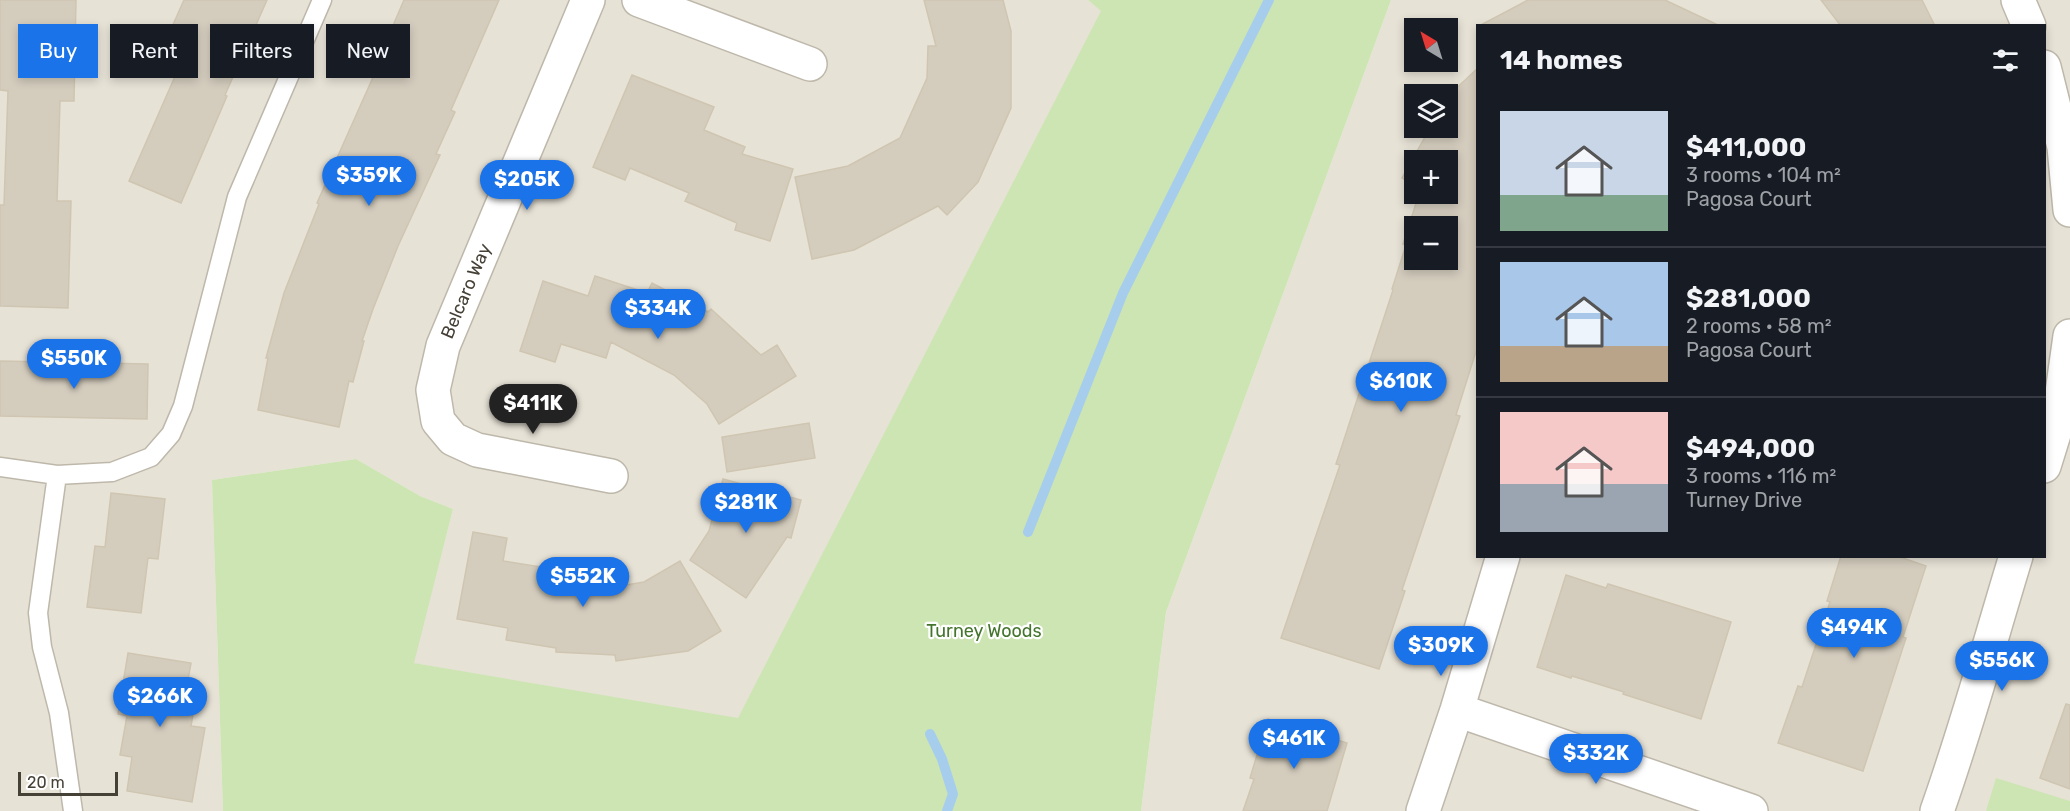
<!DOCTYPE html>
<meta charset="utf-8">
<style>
:root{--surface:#171b24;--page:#20242c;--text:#f1f3f6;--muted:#9ea1a6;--line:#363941;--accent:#1a73e8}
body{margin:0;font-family:Rubik,sans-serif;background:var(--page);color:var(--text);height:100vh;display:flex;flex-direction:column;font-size:22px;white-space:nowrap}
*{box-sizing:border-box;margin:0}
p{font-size:20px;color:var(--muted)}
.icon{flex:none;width:33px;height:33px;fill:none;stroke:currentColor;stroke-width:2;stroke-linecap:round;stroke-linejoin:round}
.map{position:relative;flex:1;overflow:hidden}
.sheet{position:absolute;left:1476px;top:24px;width:570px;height:534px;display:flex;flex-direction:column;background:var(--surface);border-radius:0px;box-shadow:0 3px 9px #0003}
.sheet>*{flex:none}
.banner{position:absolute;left:18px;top:24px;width:570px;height:54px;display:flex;gap:12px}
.needle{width:39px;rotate:322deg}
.buttons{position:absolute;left:1404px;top:18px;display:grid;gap:12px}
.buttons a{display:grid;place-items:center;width:54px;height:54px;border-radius:0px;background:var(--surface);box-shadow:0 3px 9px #0003;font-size:30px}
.scale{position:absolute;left:18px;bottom:15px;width:100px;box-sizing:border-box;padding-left:6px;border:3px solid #464137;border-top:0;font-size:16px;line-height:21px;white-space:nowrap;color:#464137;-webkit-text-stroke:4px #fff;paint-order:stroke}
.price{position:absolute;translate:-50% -51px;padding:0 14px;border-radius:21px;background:var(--accent);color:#fff;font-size:20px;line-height:39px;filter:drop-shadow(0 2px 3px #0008)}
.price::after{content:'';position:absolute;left:50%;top:36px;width:18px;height:14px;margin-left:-9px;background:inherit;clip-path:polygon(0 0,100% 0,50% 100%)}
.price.active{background:#222;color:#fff}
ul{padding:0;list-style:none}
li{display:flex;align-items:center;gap:18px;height:150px;padding:0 24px}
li+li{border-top:2px solid var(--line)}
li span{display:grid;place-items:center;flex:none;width:168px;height:120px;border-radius:0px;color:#555}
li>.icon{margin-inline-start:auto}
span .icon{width:72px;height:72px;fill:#fffc;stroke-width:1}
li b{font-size:26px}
h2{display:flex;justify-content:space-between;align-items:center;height:72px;padding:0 24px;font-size:26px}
.chip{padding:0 21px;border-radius:0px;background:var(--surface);box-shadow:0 3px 9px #0003;font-size:21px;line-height:54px}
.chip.active{background:var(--accent);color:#fff}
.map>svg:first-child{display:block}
.residential{fill:#e7e2d6;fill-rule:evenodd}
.green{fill:#cce5b3}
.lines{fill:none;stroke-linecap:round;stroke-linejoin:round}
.stream{stroke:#a7cded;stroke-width:10}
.building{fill:#d4cdbe;stroke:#cfc5b1;stroke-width:1.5;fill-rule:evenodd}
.service-casing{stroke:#beb8ab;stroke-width:21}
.minor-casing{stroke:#beb8ab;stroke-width:36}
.tertiary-casing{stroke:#beb8ab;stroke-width:36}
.service{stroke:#fff;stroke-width:18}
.minor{stroke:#fff;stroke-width:33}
.tertiary{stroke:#fff;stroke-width:33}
.labels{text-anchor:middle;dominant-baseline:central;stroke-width:4.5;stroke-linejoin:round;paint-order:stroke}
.street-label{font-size:18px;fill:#464137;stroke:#fff}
.park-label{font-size:18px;fill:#44752d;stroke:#fff}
</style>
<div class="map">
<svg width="2070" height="811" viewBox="0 0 2070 811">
<rect width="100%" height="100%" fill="#f3f0e8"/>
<path class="residential" d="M 0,0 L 1088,0 L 1102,11 L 738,719 L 413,663 L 453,509 L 420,496 L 356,459 L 212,480 L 223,811 L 0,811 Z
M 1391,0 L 2070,0 L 2070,811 L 1141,811 L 1166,612 ZM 1478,26 L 2044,26 L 2044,556 L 1478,556 ZM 1414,28 L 1448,28 L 1448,62 L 1414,62 ZM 1414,94 L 1448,94 L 1448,128 L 1414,128 ZM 1414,160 L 1448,160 L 1448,194 L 1414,194 ZM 1414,226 L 1448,226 L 1448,260 L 1414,260 Z"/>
<path class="green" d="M 1088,0 L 1391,0 L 1166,612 L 1141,811 L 223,811 L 212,480 L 356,459 L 420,496 L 453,509 L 414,663 L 738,718 L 1101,11 Z
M 1996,778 L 2070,801 L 2070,811 L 1986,811 Z"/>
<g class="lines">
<path class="stream" d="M 1028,532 L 1123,293 L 1269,0
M 930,734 L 942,759 L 953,794 L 947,811"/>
</g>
<path class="building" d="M 0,0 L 76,0 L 74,101 L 60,101 L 57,201 L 71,201 L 68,308 L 0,306 L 0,205 L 4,205 L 8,91 L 0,90 Z
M 184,0 L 267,0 L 225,95 L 227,96 L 181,203 L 129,181 L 180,65 L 159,56 Z
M 404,0 L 499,0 L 451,110 L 455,112 L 436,154 L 440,155 L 398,246 L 373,309 L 362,341 L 364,341 L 353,382 L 349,381 L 339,427 L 258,410 L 268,358 L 266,358 L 284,293 L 319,204 L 317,203 L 378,66 L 376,65 Z
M 924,0 L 1003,0 L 1011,31 L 1011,108 L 978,182 L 947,215 L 938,206 L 854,250 L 812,259 L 795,177 L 848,166 L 900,138 L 927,78 L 928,46 L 936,46 Z
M 1528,0 L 1665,0 L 1720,26 L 1479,26 Z
M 1821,0 L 1922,0 L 1935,26 L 1841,26 Z
M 1478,68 L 1478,345 L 1456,415 L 1460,416 L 1402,590 L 1405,591 L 1379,669 L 1281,638 L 1340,465 L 1336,464 L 1393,290 L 1392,289 L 1406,245 L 1403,244 L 1419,194 L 1448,194 L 1448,160 L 1414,160 L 1414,185 L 1402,178 L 1430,128 L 1448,128 L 1448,96 ZM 1414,226 L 1448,226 L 1448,260 L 1414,260 Z
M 632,75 L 714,107 L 704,130 L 745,147 L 742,154 L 793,169 L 770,241 L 735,230 L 737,223 L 685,201 L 689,193 L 630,168 L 625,180 L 593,167 Z
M 595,276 L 647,293 L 652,283 L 708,312 L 711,309 L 761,355 L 777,345 L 796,376 L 719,424 L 707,404 L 674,375 L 611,342 L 606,358 L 561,344 L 555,362 L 520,351 L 543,281 L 588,296 Z
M 0,361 L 148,364 L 147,419 L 0,416 Z
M 809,423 L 815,458 L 727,472 L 722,437 Z
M 723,479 L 801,500 L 791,538 L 787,537 L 746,598 L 690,560 L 709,531 Z
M 111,493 L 165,499 L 158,559 L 148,558 L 141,613 L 87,607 L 95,546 L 105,547 Z
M 473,532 L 507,538 L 503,561 L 554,569 L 552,581 L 597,583 L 596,590 L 644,582 L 680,561 L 721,631 L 688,651 L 616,661 L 615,655 L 556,652 L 556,648 L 506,640 L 508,628 L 457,619 Z
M 1841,556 L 1897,556 L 1926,566 L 1903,637 L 1906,638 L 1863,771 L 1778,743 L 1798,686 L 1802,687 L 1830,602 L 1827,601 Z
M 1566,575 L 1606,588 L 1608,584 L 1731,622 L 1701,719 L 1623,694 L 1624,692 L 1572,676 L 1571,678 L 1537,667 Z
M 128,653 L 191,663 L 185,696 L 196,697 L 191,726 L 205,728 L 192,802 L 127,791 L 132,757 L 120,755 L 127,716 L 118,714 Z
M 2066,704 L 2070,705 L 2070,789 L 2040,778 Z
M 1268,719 L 1347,743 L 1327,811 L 1243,811 L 1254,779 L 1250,778 Z"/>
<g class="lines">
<g class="service-casing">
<path id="service" d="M 0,467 L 57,475 L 112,472 L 151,457 L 171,434 L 183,406 L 237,197 L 322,0
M 57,475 L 38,613 L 42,647 L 59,713 L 73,811"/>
</g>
<g class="minor-casing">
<path id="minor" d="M 588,0 L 443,346 L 433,390 L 438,421 L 453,439 L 477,450 L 611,476
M 639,0 L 810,64
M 1457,710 L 1751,811
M 1423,811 L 1457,710 L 1503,556"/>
</g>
<g class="tertiary-casing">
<path id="tertiary" d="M 2018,0 L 2029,26
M 2044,67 L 2064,147 L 2070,210
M 2044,466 L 2058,421 L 2070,336
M 1937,811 C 1967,727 1990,641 2016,556"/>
</g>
<use href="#service" class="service"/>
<use href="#minor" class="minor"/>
<use href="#tertiary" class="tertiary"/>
</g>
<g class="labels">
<g class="street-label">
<text transform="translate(466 291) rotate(-67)">Belcaro Way</text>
</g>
<g class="park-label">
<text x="984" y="631">Turney Woods</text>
</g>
</g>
</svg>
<div class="buttons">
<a><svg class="needle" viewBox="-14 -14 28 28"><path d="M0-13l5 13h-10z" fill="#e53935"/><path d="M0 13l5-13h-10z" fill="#9ea1a6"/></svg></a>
<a><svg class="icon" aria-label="layers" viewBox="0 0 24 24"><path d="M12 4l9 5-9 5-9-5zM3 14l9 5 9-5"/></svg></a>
<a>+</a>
<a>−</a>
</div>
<div class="scale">20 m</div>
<b class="price" style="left:369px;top:207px">$359K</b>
<b class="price" style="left:527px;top:211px">$205K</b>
<b class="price" style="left:658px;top:340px">$334K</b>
<b class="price" style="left:74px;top:390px">$550K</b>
<b class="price" style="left:1401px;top:413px">$610K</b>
<b class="price active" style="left:533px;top:435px">$411K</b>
<b class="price" style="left:746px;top:534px">$281K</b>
<b class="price" style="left:583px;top:608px">$552K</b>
<b class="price" style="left:1854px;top:659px">$494K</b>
<b class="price" style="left:1441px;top:677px">$309K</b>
<b class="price" style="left:2002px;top:692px">$556K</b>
<b class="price" style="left:160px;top:728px">$266K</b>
<b class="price" style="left:1294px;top:770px">$461K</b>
<b class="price" style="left:1596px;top:785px">$332K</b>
<div class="banner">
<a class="chip active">Buy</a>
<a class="chip">Rent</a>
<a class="chip">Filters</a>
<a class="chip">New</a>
</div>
<section class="sheet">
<h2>14 homes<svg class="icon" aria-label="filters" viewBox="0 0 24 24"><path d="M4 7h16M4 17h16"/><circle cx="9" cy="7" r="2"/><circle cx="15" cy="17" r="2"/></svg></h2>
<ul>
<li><span style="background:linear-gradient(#c9d6e8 70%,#7fa58c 0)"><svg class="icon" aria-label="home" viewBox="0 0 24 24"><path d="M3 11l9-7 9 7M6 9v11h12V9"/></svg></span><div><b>$411,000</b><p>3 rooms · 104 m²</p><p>Pagosa Court</p></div></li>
<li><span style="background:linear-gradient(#a9c7e8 70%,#b9a48a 0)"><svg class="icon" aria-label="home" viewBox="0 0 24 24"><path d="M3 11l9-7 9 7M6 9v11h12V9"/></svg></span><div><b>$281,000</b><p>2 rooms · 58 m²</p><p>Pagosa Court</p></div></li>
<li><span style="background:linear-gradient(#f6c9c9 60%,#9aa5b1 0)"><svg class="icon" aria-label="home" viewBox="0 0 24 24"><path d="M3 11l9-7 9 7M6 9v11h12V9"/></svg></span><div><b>$494,000</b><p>3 rooms · 116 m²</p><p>Turney Drive</p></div></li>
</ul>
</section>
</div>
